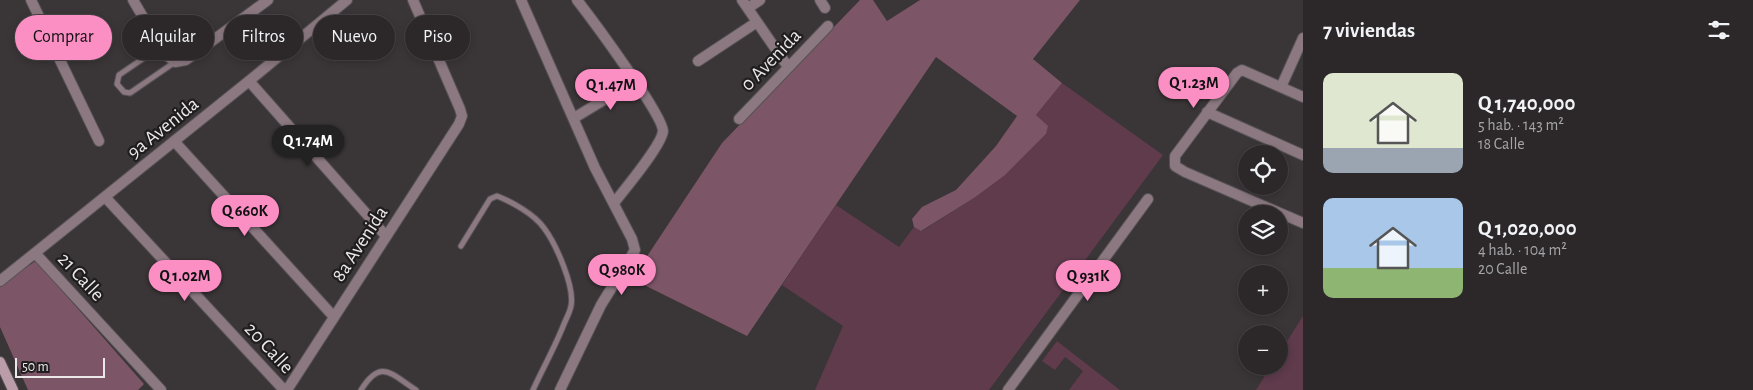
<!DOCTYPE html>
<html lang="es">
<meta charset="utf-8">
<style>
:root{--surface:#2c2829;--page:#343031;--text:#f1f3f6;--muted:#a6a6a8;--line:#484446;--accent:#fb8fc4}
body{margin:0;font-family:"Alegreya Sans",sans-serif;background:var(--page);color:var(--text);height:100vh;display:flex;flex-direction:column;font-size:19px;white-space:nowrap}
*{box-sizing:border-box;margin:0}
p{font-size:16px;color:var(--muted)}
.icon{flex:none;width:28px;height:28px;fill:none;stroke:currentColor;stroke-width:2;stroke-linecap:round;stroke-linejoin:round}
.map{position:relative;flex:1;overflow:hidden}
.drawer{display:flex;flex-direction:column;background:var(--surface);width:450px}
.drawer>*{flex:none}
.hud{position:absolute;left:15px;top:15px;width:475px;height:45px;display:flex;gap:10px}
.tools{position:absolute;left:1238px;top:145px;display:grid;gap:10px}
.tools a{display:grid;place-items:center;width:50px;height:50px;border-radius:50%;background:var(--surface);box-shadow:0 2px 8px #0003,0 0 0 1px var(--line);font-size:25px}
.scale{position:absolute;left:15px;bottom:12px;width:90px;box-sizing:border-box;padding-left:5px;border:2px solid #ece8ea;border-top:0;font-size:14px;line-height:18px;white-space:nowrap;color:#ece8ea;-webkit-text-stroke:4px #1f1d1e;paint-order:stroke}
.price{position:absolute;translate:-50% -42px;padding:0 11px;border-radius:18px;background:var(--accent);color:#111;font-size:16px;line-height:32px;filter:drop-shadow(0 1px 2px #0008)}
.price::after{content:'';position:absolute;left:50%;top:30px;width:15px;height:11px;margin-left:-8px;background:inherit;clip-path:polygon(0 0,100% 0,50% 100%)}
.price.selected{background:#222;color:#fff}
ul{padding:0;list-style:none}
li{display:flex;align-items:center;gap:15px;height:125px;padding:0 20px}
li span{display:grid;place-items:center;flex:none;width:140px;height:100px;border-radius:10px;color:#555}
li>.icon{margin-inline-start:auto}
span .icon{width:60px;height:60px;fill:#fffc;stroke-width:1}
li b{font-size:21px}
h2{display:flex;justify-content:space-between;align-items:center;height:60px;padding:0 20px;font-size:21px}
.tag{padding:0 18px;border-radius:22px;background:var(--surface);box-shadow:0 2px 8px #0003,0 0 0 1px var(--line);font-size:18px;line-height:45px}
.tag.selected{background:var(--accent);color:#111}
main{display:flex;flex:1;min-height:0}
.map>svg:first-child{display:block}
.green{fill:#5f3b4c}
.forest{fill:#7c5567}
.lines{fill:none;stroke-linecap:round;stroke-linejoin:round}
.lane-casing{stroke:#565254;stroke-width:7}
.street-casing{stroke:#565254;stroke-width:12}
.secondary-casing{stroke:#565254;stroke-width:12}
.lane{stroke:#8b7881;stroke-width:5}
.street{stroke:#8b7881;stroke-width:10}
.secondary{stroke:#bb9daa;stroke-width:10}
.labels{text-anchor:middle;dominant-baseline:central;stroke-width:4.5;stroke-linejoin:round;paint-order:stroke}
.street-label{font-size:20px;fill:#ece8ea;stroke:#1f1d1e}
</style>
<main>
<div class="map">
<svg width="1303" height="390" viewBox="0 0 1303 390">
<rect width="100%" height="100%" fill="#3a3537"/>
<path class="green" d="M 1062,83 L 1163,155 L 989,390 L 815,390 L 843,326 L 782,285 L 836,205 L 899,247 L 914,227 L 922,231 L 974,198 L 1004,176 L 1046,134 L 1036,115 Z
M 1303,316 L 1303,390 L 1256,390 L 1271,366 L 1279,366 L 1279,354 Z
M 1057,341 L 1120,390 L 1069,390 L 1083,371 L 1065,357 L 1055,370 L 1042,361 Z"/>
<path class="forest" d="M 860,0 L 873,0 L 887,21 L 920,0 L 1080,0 L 1033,59 L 1062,83 L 1036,115 L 1048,126 L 1046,134 L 1004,176 L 974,198 L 921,231 L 914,227 L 912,219 L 922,207 L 956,190 L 996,146 L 1017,116 L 936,57 L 747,336 L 632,279 L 722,143 Z
M 36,261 L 144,384 L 138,390 L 28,390 L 0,327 L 0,284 Z"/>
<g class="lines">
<g class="lane-casing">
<path id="lane" d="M 160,47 L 119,75 L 117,84 L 124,92 L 130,93 L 175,62
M 461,246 L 490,199 L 497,196 C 512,202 534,214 544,228 C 556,244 575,287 571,306 C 570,312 566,319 564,324 C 555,347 543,368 533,390
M 361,390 C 381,358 391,374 416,390"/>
</g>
<g class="street-casing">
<path id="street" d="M 31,0 L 99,141
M 133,0 L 164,53 L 175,62 L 186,60 L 268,0
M 521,0 L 595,168 L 632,239 L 635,250 L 601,305 L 560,390
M 577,0 C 591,18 663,115 663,131 C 662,145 624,190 614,203
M 742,0 L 788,67
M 820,0 L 825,8
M 748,8 L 760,0
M 698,61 L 757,22
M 249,81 L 386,236
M 1281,87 L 1303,38
M 1303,97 L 1242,70 L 1237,73 L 1175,156 L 1175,166 L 1185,172 L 1303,223
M 1207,112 L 1303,155
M 574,118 L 635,81
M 739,119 L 828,26
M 174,141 L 334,317
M 105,197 L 284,390
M 35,253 L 161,390
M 0,281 L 249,81 L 347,0
M 287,390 L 459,124 L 462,116 L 460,109 L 413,0
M 1008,390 L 1148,199"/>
</g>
<g class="secondary-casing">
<path id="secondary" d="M 0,362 L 13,390"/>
</g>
<use href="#lane" class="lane"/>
<use href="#street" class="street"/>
<use href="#secondary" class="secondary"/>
</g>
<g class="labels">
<g class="street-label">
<text transform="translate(771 60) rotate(-46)">0 Avenida</text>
<text transform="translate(163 128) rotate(-39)">9a Avenida</text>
<text transform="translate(360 244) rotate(-57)">8a Avenida</text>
<text transform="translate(81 277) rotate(47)">21 Calle</text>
<text transform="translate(269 348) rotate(47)">20 Calle</text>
</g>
</g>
</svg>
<div class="tools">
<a><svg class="icon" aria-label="locate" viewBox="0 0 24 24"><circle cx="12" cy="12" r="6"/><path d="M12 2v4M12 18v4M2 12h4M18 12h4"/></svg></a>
<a><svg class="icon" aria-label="layers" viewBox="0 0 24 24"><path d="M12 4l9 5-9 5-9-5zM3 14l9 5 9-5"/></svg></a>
<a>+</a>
<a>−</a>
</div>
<div class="scale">50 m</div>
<b class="price" style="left:1194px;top:109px">Q 1.23M</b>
<b class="price" style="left:611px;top:111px">Q 1.47M</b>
<b class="price selected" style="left:308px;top:167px">Q 1.74M</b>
<b class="price" style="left:245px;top:237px">Q 660K</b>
<b class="price" style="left:622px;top:296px">Q 980K</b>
<b class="price" style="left:185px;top:302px">Q 1.02M</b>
<b class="price" style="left:1088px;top:302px">Q 931K</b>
<div class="hud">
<a class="tag selected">Comprar</a>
<a class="tag">Alquilar</a>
<a class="tag">Filtros</a>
<a class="tag">Nuevo</a>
<a class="tag">Piso</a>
</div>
</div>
<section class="drawer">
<h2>7 viviendas<svg class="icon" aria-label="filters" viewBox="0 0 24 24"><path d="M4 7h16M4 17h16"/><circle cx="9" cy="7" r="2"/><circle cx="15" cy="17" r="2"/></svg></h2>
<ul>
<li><span style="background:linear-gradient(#dfe7d0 75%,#9aa5b1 0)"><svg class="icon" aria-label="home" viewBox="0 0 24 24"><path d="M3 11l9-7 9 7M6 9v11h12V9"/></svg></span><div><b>Q 1,740,000</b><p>5 hab. · 143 m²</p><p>18 Calle</p></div></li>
<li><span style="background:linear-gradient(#a9c7e8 70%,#8fb573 0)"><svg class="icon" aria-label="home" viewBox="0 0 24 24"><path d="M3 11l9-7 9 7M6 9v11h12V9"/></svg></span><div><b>Q 1,020,000</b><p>4 hab. · 104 m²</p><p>20 Calle</p></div></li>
</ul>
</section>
</main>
